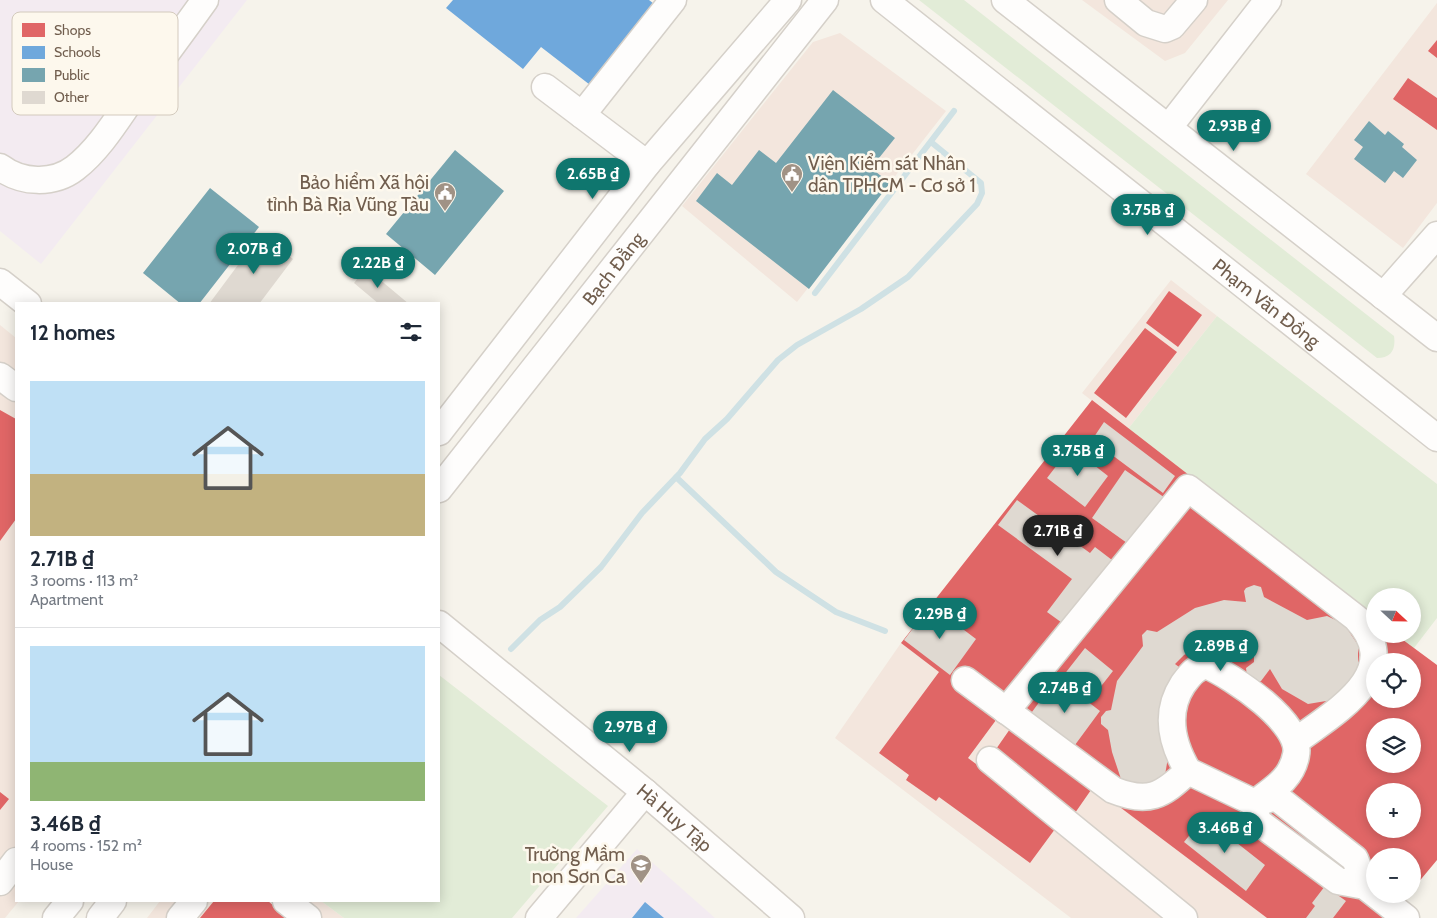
<!DOCTYPE html>
<meta charset="utf-8">
<style>
:root{--surface:#fff;--page:#f6f6f7;--text:#1f2937;--muted:#747a83;--line:#e0e1e3;--accent:#0f766e}
body{margin:0;font-family:Cabin,sans-serif;background:var(--page);color:var(--text);height:100vh;display:flex;flex-direction:column;font-size:19px;white-space:nowrap}
*{box-sizing:border-box;margin:0}
p{font-size:16px;color:var(--muted)}
.icon{flex:none;width:28px;height:28px;fill:none;stroke:currentColor;stroke-width:2;stroke-linecap:round;stroke-linejoin:round}
.map{position:relative;flex:1;overflow:hidden}
.details{position:absolute;left:15px;top:302px;width:425px;height:600px;display:flex;flex-direction:column;background:var(--surface);border-radius:0px;box-shadow:0 2px 12px #0003}
.details>*{flex:none}
.needle{width:32px;rotate:112deg}
.controls{position:absolute;left:1366px;top:588px;display:grid;gap:10px}
.controls a{display:grid;place-items:center;width:55px;height:55px;border-radius:50%;background:var(--surface);box-shadow:0 2px 12px #0003;font-size:25px}
.price{position:absolute;translate:-50% -42px;padding:0 11px;border-radius:18px;background:var(--accent);color:#fff;font-size:16px;line-height:32px;filter:drop-shadow(0 1px 2px #0008)}
.price::after{content:'';position:absolute;left:50%;top:30px;width:15px;height:11px;margin-left:-8px;background:inherit;clip-path:polygon(0 0,100% 0,50% 100%)}
.price.selected{background:#222;color:#fff}
ul{padding:0;list-style:none}
li{display:grid;align-content:center;gap:10px;height:265px;padding:0 15px}
li+li{border-top:1px solid var(--line)}
li span{display:grid;place-items:center;height:155px;border-radius:0px;color:#555}
li>.icon{margin-inline-start:auto}
span .icon{width:90px;height:90px;fill:#fffc;stroke-width:1}
li b{font-size:21px}
h2{display:flex;justify-content:space-between;align-items:center;height:60px;padding:0 15px;font-size:21px}
.map>svg:first-child{display:block}
.commercial{fill:#f3e6dd}
.education{fill:#f3ebf1}
.green{fill:#e2ecd7;fill-rule:evenodd}
.shops{fill:#e06666;fill-rule:evenodd}
.schools{fill:#6fa8dc}
.public{fill:#76a5af}
.lines{fill:none;stroke-linecap:round;stroke-linejoin:round}
.stream{stroke:#cfe1e4;stroke-width:6}
.building{fill:#dfd9d1}
.minor-casing{stroke:#d5d0c9;stroke-width:29}
.minor{stroke:#fefdfc;stroke-width:26}
.labels{text-anchor:middle;dominant-baseline:central;stroke-width:5;stroke-linejoin:round;paint-order:stroke}
.poi-label{font-size:19px;fill:#715e4e;stroke:#fdf8ed;text-anchor:end}
.street-label{font-size:19px;fill:#715e4e;stroke:#fdf8ed}
.key{fill:#fdf8ed;stroke:#d3cabd;stroke-width:1}
.key-label{font-size:14px;fill:#715e4e}
</style>
<div class="map">
<svg width="1437" height="918" viewBox="0 0 1437 918">
<rect width="100%" height="100%" fill="#f6f3eb"/>
<path class="commercial" d="M 1082,0 L 1228,0 L 1185,53 L 1165,61 Z
M 1437,3 L 1437,203 L 1403,248 L 1306,174 Z
M 840,33 L 946,111 L 797,302 L 682,206 L 813,42 Z
M 1171,280 L 1217,316 L 1128,429 L 1082,393 Z
M 0,325 L 16,338 L 16,901 L 19,901 L 5,918 L 0,918 Z
M 901,643 L 999,716 L 1267,918 L 1071,918 L 835,738 Z
M 160,901 L 321,901 L 344,918 L 147,918 Z"/>
<path class="education" d="M 0,0 L 247,0 L 41,264 L 0,231 Z
M 637,849 L 715,918 L 576,918 Z"/>
<path class="green" d="M 919,0 L 964,0 L 1394,336 C 1396,350 1391,358 1377,358 Z
M 1217,316 L 1437,484 L 1437,618 L 1414,648 L 1437,820 L 1398,855 L 1382,856 L 1338,822 L 1375,699 L 1412,699 L 1412,661 L 1383,661 L 1378,634 L 1412,634 L 1412,596 L 1375,596 L 1375,621 L 1374,618 L 1128,429 ZM 1375,726 L 1412,726 L 1412,764 L 1375,764 ZM 1375,791 L 1412,791 L 1412,829 L 1375,829 Z
M 439,675 L 608,806 L 512,918 L 344,918 L 321,901 L 439,901 Z"/>
<path class="shops" d="M 1437,40 L 1437,58 L 1428,51 Z
M 1408,78 L 1437,98 L 1437,130 L 1393,99 Z
M 1169,291 L 1202,315 L 1178,347 L 1146,323 Z
M 1145,328 L 1177,352 L 1126,418 L 1094,393 Z
M 1092,400 L 1375,619 L 1375,634 L 1395,634 L 1437,665 L 1437,860 L 1412,890 L 1412,856 L 1375,856 L 1375,894 L 1409,894 L 1389,918 L 1267,918 L 999,716 L 968,758 L 1058,825 L 1030,863 L 939,797 L 936,801 L 906,780 L 909,775 L 879,753 L 939,672 L 901,643 ZM 1375,661 L 1412,661 L 1412,699 L 1375,699 ZM 1375,726 L 1412,726 L 1412,764 L 1375,764 ZM 1375,791 L 1412,791 L 1412,829 L 1375,829 Z
M 0,410 L 16,419 L 16,519 L 0,541 Z
M 1010,729 L 1091,790 L 1075,813 L 994,752 Z
M 0,792 L 9,799 L 0,810 Z
M 214,901 L 268,901 L 288,918 L 200,918 Z"/>
<path class="schools" d="M 453,0 L 649,0 L 658,7 L 594,88 L 541,47 L 523,69 L 446,8 Z
M 645,902 L 664,918 L 632,918 Z"/>
<path class="public" d="M 833,90 L 895,138 L 871,168 L 890,183 L 809,289 L 696,201 L 717,173 L 732,185 L 759,150 L 776,163 Z
M 1369,121 L 1385,135 L 1388,131 L 1404,144 L 1402,147 L 1417,160 L 1403,178 L 1394,171 L 1385,183 L 1354,159 L 1363,147 L 1354,140 Z
M 455,150 L 504,191 L 435,275 L 386,234 Z
M 210,188 L 259,227 L 199,304 L 181,304 L 143,273 Z"/>
<g class="lines">
<path class="stream" d="M 815,293 L 954,111
M 676,477 L 776,572 L 836,612 L 885,631
M 511,649 L 540,620 L 560,607 L 601,567 L 642,513 L 680,473 L 705,439 L 727,419 L 778,360 L 797,345 L 861,309 L 908,277 L 977,204 L 982,193 L 981,183 L 931,142"/>
</g>
<path class="building" d="M 261,234 L 293,259 L 259,304 L 209,304 Z
M 366,268 L 409,304 L 379,304 L 354,283 Z
M 1104,422 L 1175,476 L 1163,493 L 1092,440 Z
M 1071,447 L 1108,476 L 1085,507 L 1047,478 Z
M 1125,470 L 1168,500 L 1134,548 L 1092,518 Z
M 1017,500 L 1090,553 L 1095,547 L 1112,560 L 1065,625 L 1047,612 L 1072,579 L 998,525 Z
M 1254,585 L 1261,587 L 1264,597 L 1307,620 L 1327,616 L 1344,624 L 1358,645 L 1358,669 L 1353,682 L 1332,700 L 1308,704 L 1282,689 L 1270,669 L 1261,681 L 1257,682 L 1247,676 L 1246,668 L 1254,662 L 1254,648 L 1233,646 L 1211,649 L 1209,642 L 1184,655 L 1175,664 L 1183,670 L 1165,775 L 1157,789 L 1123,785 L 1112,752 L 1108,730 L 1101,724 L 1101,717 L 1106,711 L 1111,710 L 1117,681 L 1143,646 L 1142,635 L 1147,630 L 1157,632 L 1195,608 L 1224,600 L 1246,602 L 1244,591 L 1246,588 Z
M 931,605 L 976,639 L 950,675 L 904,640 Z
M 1085,648 L 1113,671 L 1091,699 L 1063,676 Z
M 1057,678 L 1100,711 L 1072,749 L 1029,716 Z
M 1204,817 L 1265,865 L 1246,891 L 1184,842 Z
M 1325,886 L 1346,901 L 1333,918 L 1306,918 L 1315,906 L 1312,903 Z"/>
<g class="lines">
<g class="minor-casing">
<g id="minor">
<path id="s1" d="M 884,0 L 1437,438"/>
<path d="M 1005,0 L 1437,338"/>
<path d="M 1118,0 L 1146,23 L 1165,29 L 1172,26 L 1194,0"/>
<path d="M 545,87 L 647,164"/>
<path d="M 582,115 L 673,0"/>
<path d="M 1169,127 L 1268,0"/>
<path d="M 0,167 C 21,183 53,185 75,168 C 96,152 113,126 128,104 C 154,70 180,35 205,0"/>
<path d="M 0,282 L 28,304"/>
<path d="M 1383,296 L 1437,235"/>
<path d="M 0,376 L 16,388"/>
<path d="M 439,432 L 647,164 L 788,0"/>
<path id="s2" d="M 439,489 L 825,0"/>
<path id="s3" d="M 439,624 L 645,792 L 791,918"/>
<path d="M 965,680 L 1113,790 C 1148,804 1162,796 1188,771 L 1255,803 C 1272,790 1292,779 1296,755 C 1303,723 1232,676 1206,665 C 1195,668 1190,675 1183,684 C 1164,713 1172,744 1188,771"/>
<path d="M 1006,711 L 1188,488 L 1356,618 C 1407,672 1335,712 1296,741"/>
<path d="M 990,760 L 1184,918"/>
<path d="M 0,882 L 16,861"/>
<path d="M 1365,886 L 1355,859 L 1276,797 L 1255,803 L 1257,821 L 1338,881 L 1365,886 L 1406,918"/>
<path d="M 286,901 L 308,918"/>
<path d="M 56,918 L 70,901"/>
<path d="M 100,918 L 113,901"/>
<path d="M 180,918 L 194,901"/>
<path d="M 539,918 L 645,792"/>
</g>
</g>
<use href="#minor" class="minor"/>
</g>
<defs>
<g id="civic-pin" transform="scale(1.125)"><path d="M0 17L-7.5 6A9.5 9.5 0 1 1 7.5 6Z" fill="#a09285" stroke="#fdf8ed"/><path d="M-.6-6.5H3V-4.5H.6V-3L4-1V1h2V6H-6V1h2V-1L-.6-3ZM-1.2 2.5V6h2.4V2.5Z" fill="#fff"/></g>
<g id="school-pin" transform="scale(1.125)"><path d="M0 17L-7.5 6A9.5 9.5 0 1 1 7.5 6Z" fill="#a09285" stroke="#fdf8ed"/><path d="M0-5L7-2L0 1L-7-2ZM-4 1L0 2.5L4 1V4Q0 6-4 4Z" fill="#fff"/></g>
</defs>
<g fill-rule="evenodd">
<use href="#civic-pin" x="792" y="174"/>
<use href="#civic-pin" x="445" y="193"/>
<use href="#school-pin" x="641" y="865"/>
</g>
<g class="labels">
<g class="poi-label">
<text x="808" y="163" text-anchor="start">Viện Kiểm sát Nhân<tspan x="808" dy="22">dân TPHCM - Cơ sở 1</tspan></text>
<text x="429" y="182">Bảo hiểm Xã hội<tspan x="429" dy="22">tỉnh Bà Rịa Vũng Tàu</tspan></text>
<text x="625" y="854">Trường Mầm<tspan x="625" dy="22">non Sơn Ca</tspan></text>
</g>
<g class="street-label">
<text stroke="none"><textPath href="#s2" startOffset="281">Bạch Đằng</textPath></text>
<text stroke="none"><textPath href="#s1" startOffset="488">Phạm Văn Đồng</textPath></text>
<text stroke="none"><textPath href="#s3" startOffset="305">Hà Huy Tập</textPath></text>
</g>
</g>
<rect x="12" y="12" width="166" height="103" rx="8" class="key"/>
<rect x="22" y="23" width="23" height="14" fill="#e06666"/>
<rect x="22" y="46" width="23" height="13" fill="#6fa8dc"/>
<rect x="22" y="68" width="23" height="14" fill="#76a5af"/>
<rect x="22" y="91" width="23" height="13" fill="#dfd9d1"/>
<g class="key-label">
<text x="54" y="35">Shops</text>
<text x="54" y="57">Schools</text>
<text x="54" y="80">Public</text>
<text x="54" y="102">Other</text>
</g>
</svg>
<div class="controls">
<a><svg class="needle" viewBox="-14 -14 28 28"><path d="M0-13l5 13h-10z" fill="#e53935"/><path d="M0 13l5-13h-10z" fill="#747a83"/></svg></a>
<a><svg class="icon" aria-label="locate" viewBox="0 0 24 24"><circle cx="12" cy="12" r="6"/><path d="M12 2v4M12 18v4M2 12h4M18 12h4"/></svg></a>
<a><svg class="icon" aria-label="layers" viewBox="0 0 24 24"><path d="M12 4l9 5-9 5-9-5zM3 14l9 5 9-5"/></svg></a>
<a>+</a>
<a>−</a>
</div>
<b class="price" style="left:1234px;top:152px">2.93B ₫</b>
<b class="price" style="left:593px;top:200px">2.65B ₫</b>
<b class="price" style="left:1148px;top:236px">3.75B ₫</b>
<b class="price" style="left:254px;top:275px">2.07B ₫</b>
<b class="price" style="left:378px;top:289px">2.22B ₫</b>
<b class="price" style="left:1078px;top:477px">3.75B ₫</b>
<b class="price selected" style="left:1058px;top:557px">2.71B ₫</b>
<b class="price" style="left:940px;top:640px">2.29B ₫</b>
<b class="price" style="left:1221px;top:672px">2.89B ₫</b>
<b class="price" style="left:1065px;top:714px">2.74B ₫</b>
<b class="price" style="left:630px;top:753px">2.97B ₫</b>
<b class="price" style="left:1225px;top:854px">3.46B ₫</b>
<section class="details">
<h2>12 homes<svg class="icon" aria-label="filters" viewBox="0 0 24 24"><path d="M4 7h16M4 17h16"/><circle cx="9" cy="7" r="2"/><circle cx="15" cy="17" r="2"/></svg></h2>
<ul>
<li><span style="background:linear-gradient(#bfe0f5 60%,#c2b280 0)"><svg class="icon" aria-label="home" viewBox="0 0 24 24"><path d="M3 11l9-7 9 7M6 9v11h12V9"/></svg></span><div><b>2.71B ₫</b><p>3 rooms · 113 m²</p><p>Apartment</p></div></li>
<li><span style="background:linear-gradient(#bfe0f5 75%,#8fb573 0)"><svg class="icon" aria-label="home" viewBox="0 0 24 24"><path d="M3 11l9-7 9 7M6 9v11h12V9"/></svg></span><div><b>3.46B ₫</b><p>4 rooms · 152 m²</p><p>House</p></div></li>
</ul>
</section>
</div>
